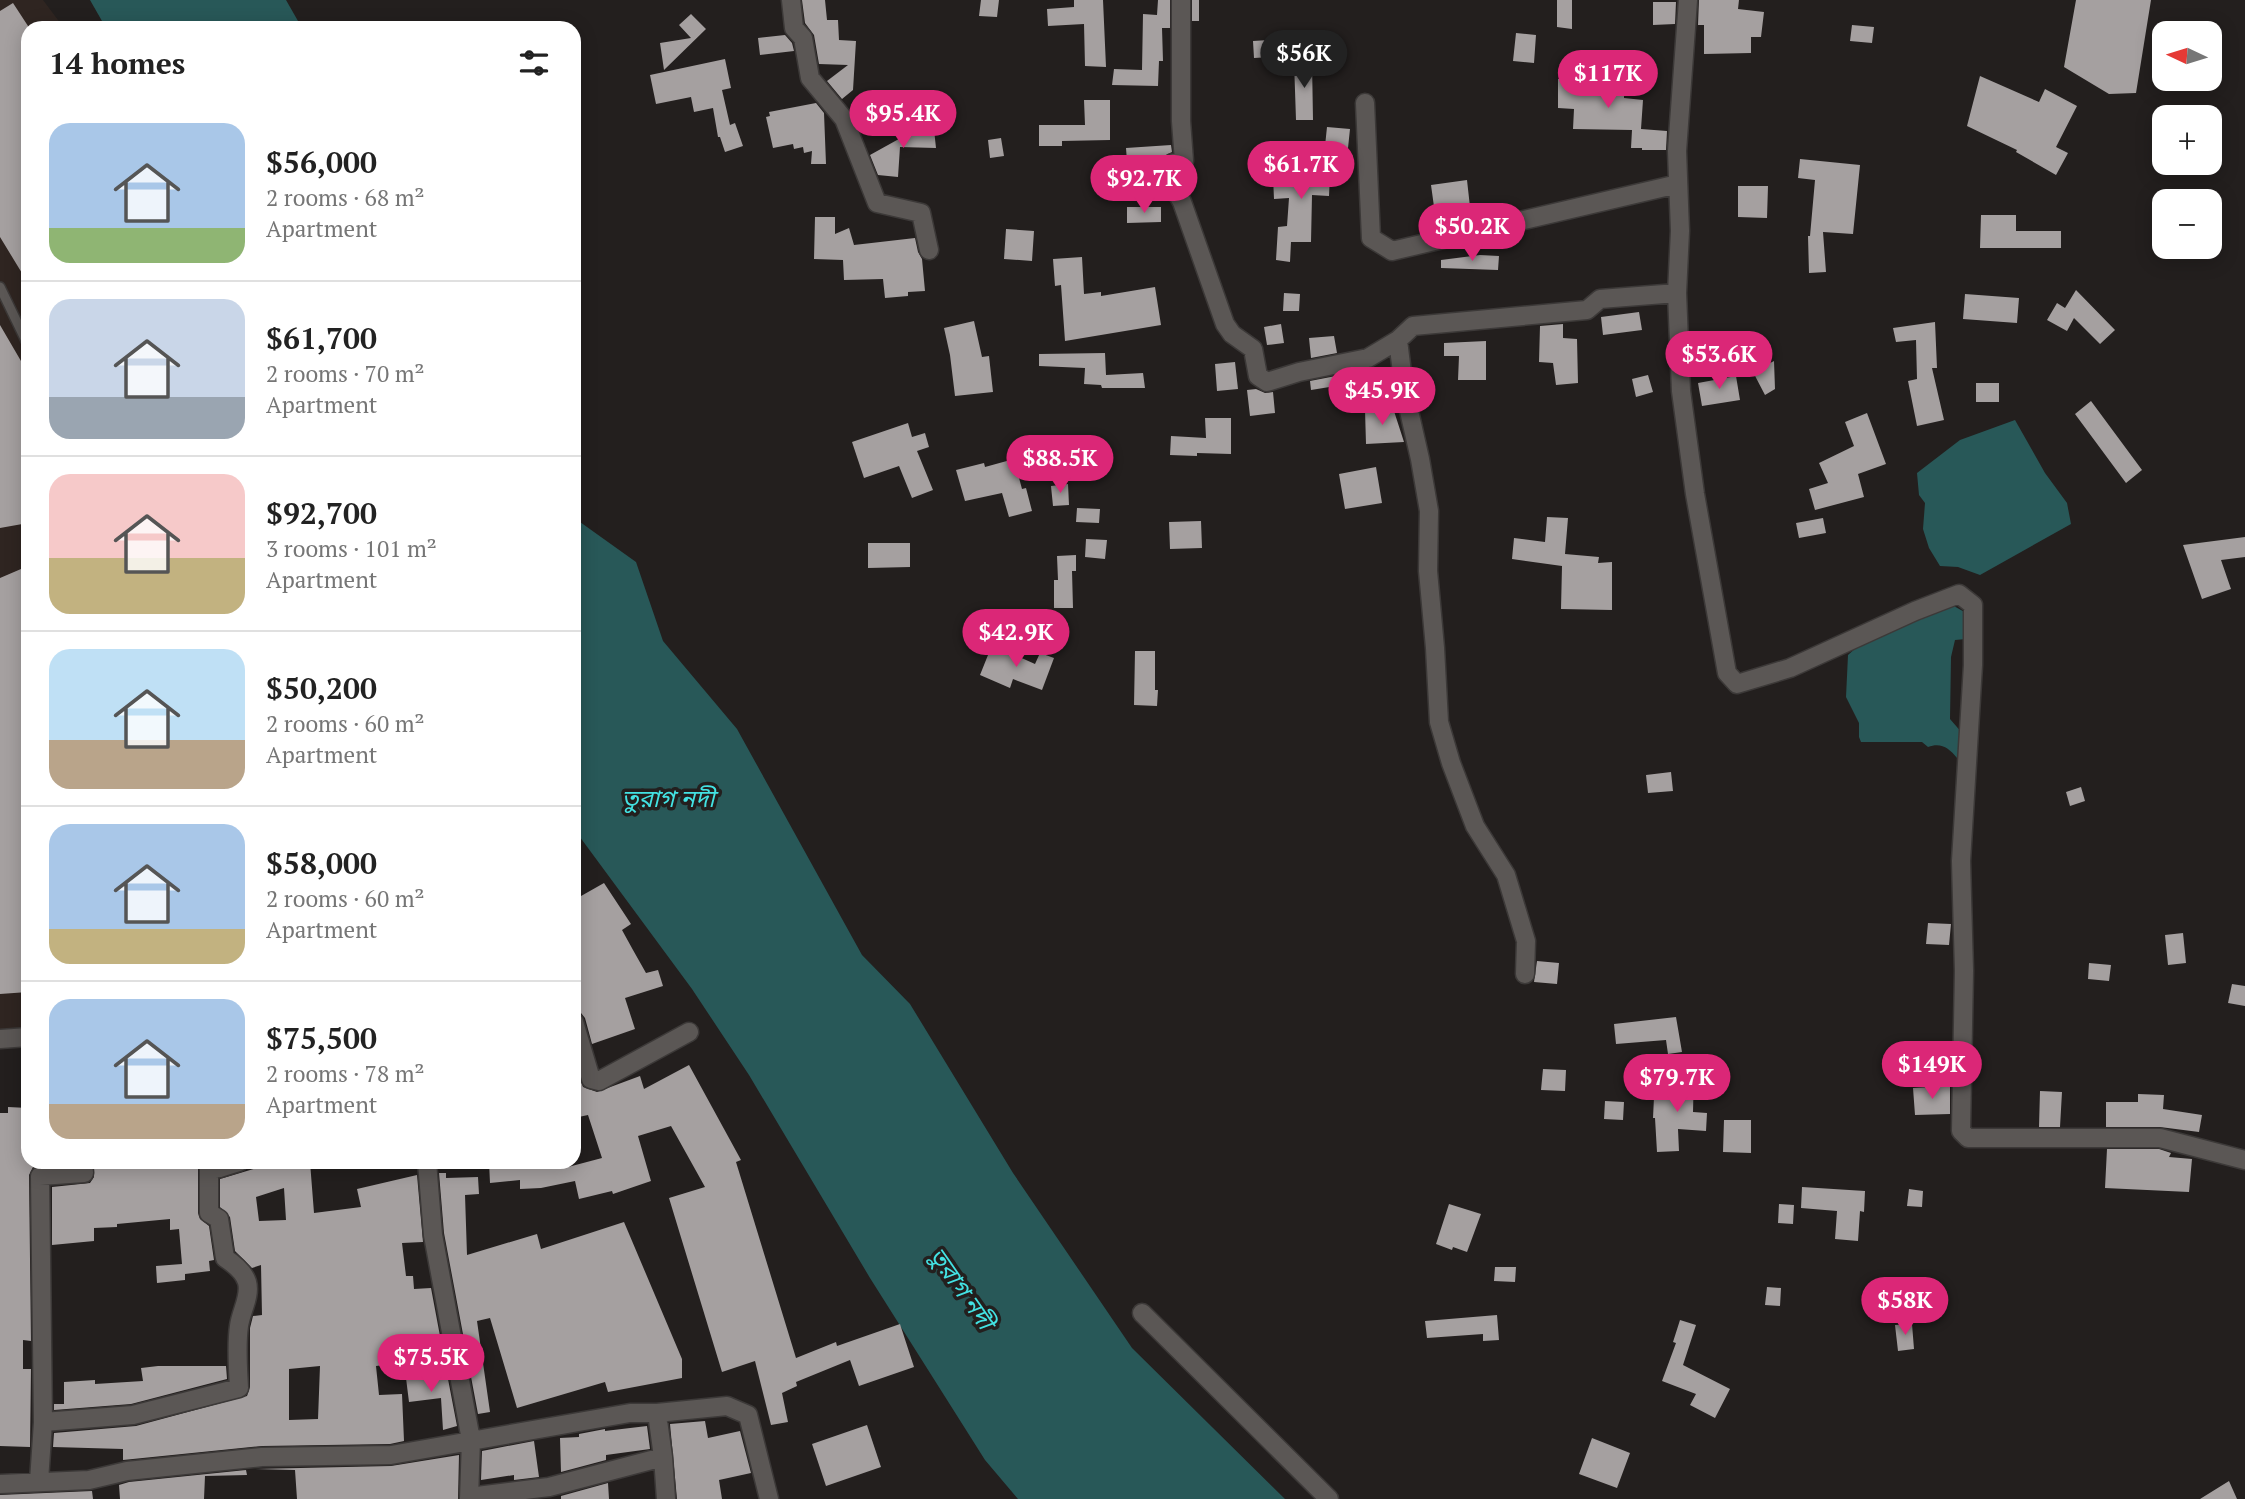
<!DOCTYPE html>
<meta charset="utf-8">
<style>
:root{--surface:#fff;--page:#f6f6f6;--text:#222;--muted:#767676;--line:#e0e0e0;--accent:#db2777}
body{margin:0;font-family:"PT Serif","Noto Sans Bengali",serif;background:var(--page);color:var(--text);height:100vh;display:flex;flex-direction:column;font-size:26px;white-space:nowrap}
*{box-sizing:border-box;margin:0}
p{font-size:23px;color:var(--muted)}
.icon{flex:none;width:38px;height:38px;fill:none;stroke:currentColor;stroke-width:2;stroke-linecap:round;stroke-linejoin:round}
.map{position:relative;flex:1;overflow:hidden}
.details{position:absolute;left:21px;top:21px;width:560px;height:1148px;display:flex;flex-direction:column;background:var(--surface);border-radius:21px;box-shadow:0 4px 18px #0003}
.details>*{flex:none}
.needle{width:46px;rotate:274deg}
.buttons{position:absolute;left:2152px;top:21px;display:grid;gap:14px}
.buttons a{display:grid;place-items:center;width:70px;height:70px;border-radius:14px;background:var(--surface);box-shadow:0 4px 18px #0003;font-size:35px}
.price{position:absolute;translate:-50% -60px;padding:0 16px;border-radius:24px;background:var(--accent);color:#fff;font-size:23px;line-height:46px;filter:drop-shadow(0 2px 4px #0008)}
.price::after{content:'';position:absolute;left:50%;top:42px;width:21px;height:16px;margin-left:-10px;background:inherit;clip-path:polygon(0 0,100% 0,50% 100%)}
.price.current{background:#222;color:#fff}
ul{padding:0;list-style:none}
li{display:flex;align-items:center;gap:21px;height:175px;padding:0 28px}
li+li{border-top:2px solid var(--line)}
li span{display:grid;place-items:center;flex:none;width:196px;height:140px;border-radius:21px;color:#555}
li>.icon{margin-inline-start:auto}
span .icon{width:84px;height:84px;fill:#fffc;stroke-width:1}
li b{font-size:30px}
h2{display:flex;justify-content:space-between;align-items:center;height:84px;padding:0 28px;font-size:30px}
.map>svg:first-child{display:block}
.built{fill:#2f2521}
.water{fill:#285858}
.building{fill:#a5a0a0;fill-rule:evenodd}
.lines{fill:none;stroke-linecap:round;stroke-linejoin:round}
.service-casing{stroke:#3c3938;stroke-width:12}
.minor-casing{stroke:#3c3938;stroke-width:21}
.service{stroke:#5b5755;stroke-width:9}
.minor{stroke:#5b5755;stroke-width:18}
.labels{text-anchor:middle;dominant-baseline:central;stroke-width:7;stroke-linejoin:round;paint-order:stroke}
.water-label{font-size:24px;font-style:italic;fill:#43e2e3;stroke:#231f1e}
</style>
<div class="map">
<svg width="2245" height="1499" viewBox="0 0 2245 1499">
<rect width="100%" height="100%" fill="#231f1e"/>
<path class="built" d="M 0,0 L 43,0 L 64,28 L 28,28 L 28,1038 L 0,1038 Z"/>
<path class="water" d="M 90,0 L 286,0 L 302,28 L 106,28 Z
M 2015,420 L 2045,473 L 2067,503 L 2071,524 L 1980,575 L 1958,567 L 1940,566 L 1929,548 L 1923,529 L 1925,503 L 1919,495 L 1917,473 L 1960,440 Z
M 574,511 L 580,522 L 636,562 L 663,641 L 737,729 L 862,955 L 910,1004 L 1013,1173 L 1132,1348 L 1285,1499 L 1018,1499 L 985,1460 L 870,1278 L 749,1075 L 692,989 L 574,829 Z
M 1952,605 L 1968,614 L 1966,639 L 1955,640 L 1951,657 L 1950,719 L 1963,734 L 1964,757 L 1957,758 C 1949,748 1941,742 1928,747 L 1922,742 L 1861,742 L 1859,737 L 1859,723 L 1846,697 L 1848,655 L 1858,646 Z"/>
<path class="building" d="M 802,0 L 825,0 L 827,20 L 838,20 L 839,40 L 856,41 L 853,90 L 842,99 L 827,81 L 848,65 L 819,64 L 814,35 L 805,23 Z
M 981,0 L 999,0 L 997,17 L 979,16 Z
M 1074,0 L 1103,0 L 1106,67 L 1085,66 L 1084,24 L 1048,26 L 1047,9 L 1074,7 Z
M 1158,0 L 1170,0 L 1170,28 L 1162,28 L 1163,61 L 1159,61 L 1158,86 L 1112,85 L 1114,69 L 1142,70 L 1143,14 L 1157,15 Z
M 1192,0 L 1199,0 L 1199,21 L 1192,21 Z
M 1557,0 L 1572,0 L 1572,29 L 1557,27 Z
M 1699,0 L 1739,0 L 1738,9 L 1764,12 L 1761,37 L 1751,37 L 1751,53 L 1704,54 L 1704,25 L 1698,25 Z
M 2076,0 L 2151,0 L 2136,93 L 2109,94 L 2064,67 Z
M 1653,2 L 1676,2 L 1675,24 L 1653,25 Z
M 13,3 L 28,26 L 28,283 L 0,237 L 0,11 Z
M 691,14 L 706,29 L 664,70 L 660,43 L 691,38 L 679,25 Z
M 1852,25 L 1874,27 L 1872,43 L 1850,41 Z
M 1516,33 L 1536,35 L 1534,63 L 1513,61 Z
M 785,35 L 792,43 L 794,51 L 760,55 L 758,38 Z
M 1269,40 L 1271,57 L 1254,58 L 1253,41 Z
M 725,59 L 731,88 L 722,90 L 730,125 L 735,123 L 743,146 L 725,152 L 720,137 L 718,137 L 713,108 L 694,112 L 691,97 L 656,104 L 650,75 Z
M 1294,61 L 1312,62 L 1313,120 L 1296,120 Z
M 1980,76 L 2039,102 L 2045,89 L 2077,106 L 2056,147 L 2068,153 L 2056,175 L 2016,152 L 2017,150 L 1967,126 Z
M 1558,79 L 1624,80 L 1624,98 L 1643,100 L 1641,129 L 1667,131 L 1666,150 L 1642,150 L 1642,148 L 1631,148 L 1632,130 L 1573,129 L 1574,109 L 1558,108 Z
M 931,96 L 933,119 L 869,134 L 864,102 Z
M 1084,100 L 1110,100 L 1110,140 L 1062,141 L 1062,146 L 1039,146 L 1039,125 L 1085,125 Z
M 816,103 L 824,113 L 826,164 L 811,164 L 812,151 L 804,153 L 803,147 L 794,149 L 793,144 L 773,148 L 766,117 L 770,116 L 769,112 Z
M 933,120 L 936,148 L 900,147 L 898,177 L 878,175 L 870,155 Z
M 1327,127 L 1350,129 L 1348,148 L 1325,146 Z
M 1001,138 L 1004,156 L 990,158 L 988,140 Z
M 1171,145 L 1172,152 L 1164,156 L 1160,173 L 1128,175 L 1126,148 Z
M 1306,152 L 1331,153 L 1329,196 L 1312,195 L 1311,242 L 1291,242 L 1290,262 L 1276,260 L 1278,227 L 1287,226 L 1289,198 L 1274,199 L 1273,177 L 1305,176 Z
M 1800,159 L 1860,165 L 1853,234 L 1823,232 L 1826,272 L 1809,273 L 1808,236 L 1810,236 L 1815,180 L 1798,178 Z
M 1467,180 L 1471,216 L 1436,221 L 1431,185 Z
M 1738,186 L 1768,186 L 1767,218 L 1738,217 Z
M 1127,207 L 1161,207 L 1161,222 L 1127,223 Z
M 1981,215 L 2016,215 L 2016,231 L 2061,231 L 2061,248 L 1980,248 Z
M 815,217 L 835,217 L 835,234 L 849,228 L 854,245 L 915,238 L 918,252 L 922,259 L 925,291 L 908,292 L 908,296 L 885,298 L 883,279 L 844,280 L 843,260 L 814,259 Z
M 1006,229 L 1034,231 L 1032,261 L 1004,259 Z
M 1480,255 L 1499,256 L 1498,270 L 1441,268 L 1441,260 Z
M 1082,257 L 1084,294 L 1101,292 L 1101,296 L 1155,287 L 1161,325 L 1065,341 L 1061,285 L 1055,286 L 1053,259 Z
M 2076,290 L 2115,330 L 2100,344 L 2074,318 L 2067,331 L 2047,320 L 2057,303 L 2065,308 Z
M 1284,293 L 1300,294 L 1299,311 L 1283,311 Z
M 1965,294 L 2019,298 L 2017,323 L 1963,319 Z
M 1639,312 L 1642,330 L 1603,335 L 1601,317 Z
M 974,321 L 982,357 L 989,356 L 993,392 L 955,396 L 950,355 L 944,328 Z
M 1935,322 L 1937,368 L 1932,368 L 1944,420 L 1917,426 L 1908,381 L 1917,379 L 1916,340 L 1896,342 L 1893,328 Z
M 1281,324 L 1284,343 L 1267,345 L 1264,327 Z
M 1563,324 L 1563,338 L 1577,339 L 1578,383 L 1556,385 L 1553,363 L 1539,362 L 1540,326 Z
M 0,325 L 28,373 L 28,523 L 0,528 Z
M 1334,336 L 1337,353 L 1311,358 L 1309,338 Z
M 1486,341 L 1486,380 L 1458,380 L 1459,356 L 1444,356 L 1444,343 Z
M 1105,353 L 1106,375 L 1143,373 L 1145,388 L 1102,388 L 1101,385 L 1084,384 L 1085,368 L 1039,366 L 1039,354 Z
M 1774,361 L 1775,389 L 1765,395 L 1753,372 Z
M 1235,362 L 1238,389 L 1217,391 L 1215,364 Z
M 1341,375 L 1342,385 L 1311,390 L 1310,381 Z
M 1648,375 L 1653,392 L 1636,397 L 1632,379 Z
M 1736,376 L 1740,400 L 1702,406 L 1698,383 Z
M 1976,383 L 1999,383 L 1999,402 L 1976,402 Z
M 1256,389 L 1265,393 L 1273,392 L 1275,413 L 1250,416 L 1247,390 Z
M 2091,401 L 2142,470 L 2126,483 L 2075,414 Z
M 1393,408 L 1404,442 L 1366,444 L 1365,410 Z
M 1867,413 L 1886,464 L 1858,474 L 1864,497 L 1815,510 L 1809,489 L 1828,483 L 1819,463 L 1854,446 L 1845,422 Z
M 1205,418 L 1231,418 L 1231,454 L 1197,453 L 1197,456 L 1170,455 L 1171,436 L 1206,438 Z
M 908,423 L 912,437 L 925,433 L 929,447 L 917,451 L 933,490 L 912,498 L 899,466 L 864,478 L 852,442 Z
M 1014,459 L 1022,489 L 1026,488 L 1032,511 L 1009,517 L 1002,493 L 965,501 L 956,470 L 984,463 L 985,467 Z
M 1376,467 L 1382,503 L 1345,509 L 1339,474 Z
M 1068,484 L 1069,505 L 1053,506 L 1051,486 Z
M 1077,508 L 1100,509 L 1099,523 L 1076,522 Z
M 1547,517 L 1568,518 L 1565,554 L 1599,557 L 1598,563 L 1612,562 L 1612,610 L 1561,609 L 1562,566 L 1512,559 L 1514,538 L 1545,542 Z
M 1823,518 L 1826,533 L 1799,538 L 1796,523 Z
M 1201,521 L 1202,548 L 1170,549 L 1169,522 Z
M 2245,537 L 2245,557 L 2221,560 L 2231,589 L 2202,599 L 2183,545 Z
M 1086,539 L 1107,540 L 1105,559 L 1085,557 Z
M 868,543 L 910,543 L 910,567 L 868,568 Z
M 1076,555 L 1076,571 L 1072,571 L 1073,608 L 1054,608 L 1054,580 L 1058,580 L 1057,556 Z
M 28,566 L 28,992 L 0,994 L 0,578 Z
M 992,645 L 1035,664 L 1040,653 L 1054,658 L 1042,690 L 1013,679 L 1010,688 L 980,675 Z
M 1135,651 L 1155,651 L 1155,690 L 1158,690 L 1157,706 L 1134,705 Z
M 1671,772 L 1673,791 L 1648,793 L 1646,775 Z
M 2081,787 L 2085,801 L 2070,806 L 2066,792 Z
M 604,883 L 631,924 L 622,930 L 633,950 L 646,973 L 658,970 L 663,986 L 625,998 L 635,1029 L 592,1044 L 585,1018 L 581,1013 L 574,1011 L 574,900 Z
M 1928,923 L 1951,924 L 1949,945 L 1926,944 Z
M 2183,933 L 2186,963 L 2168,965 L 2165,935 Z
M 1537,961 L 1559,963 L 1557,984 L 1534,982 Z
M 2089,963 L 2111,965 L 2109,981 L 2088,979 Z
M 2232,984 L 2245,986 L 2245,1006 L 2228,1003 Z
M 1676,1017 L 1682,1052 L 1668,1054 L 1666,1040 L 1616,1044 L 1614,1024 Z
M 574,1062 L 583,1087 L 597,1092 L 640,1076 L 644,1089 L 689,1065 L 741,1160 L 736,1162 L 796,1358 L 836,1342 L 837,1346 L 900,1324 L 914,1367 L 859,1386 L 850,1360 L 796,1382 L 797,1386 L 782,1393 L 788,1422 L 771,1425 L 755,1361 L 722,1372 L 669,1198 L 705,1187 L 671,1126 L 638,1136 L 651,1181 L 613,1194 L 612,1191 L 579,1199 L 575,1181 L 541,1188 L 520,1189 L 520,1180 L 490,1183 L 489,1162 L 567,1162 L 568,1167 L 602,1158 L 588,1115 L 574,1118 Z
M 1543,1069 L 1566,1070 L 1565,1091 L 1541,1090 Z
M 1678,1070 L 1694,1070 L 1693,1112 L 1707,1113 L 1706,1131 L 1678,1129 L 1679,1151 L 1657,1152 L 1655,1118 L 1653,1118 L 1654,1097 L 1677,1098 Z
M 1950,1086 L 1950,1114 L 1915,1115 L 1913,1088 Z
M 2040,1091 L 2062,1092 L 2060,1127 L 2039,1127 Z
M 2138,1094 L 2164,1095 L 2163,1109 L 2202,1115 L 2199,1132 L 2160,1127 L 2106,1127 L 2106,1102 L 2138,1102 Z
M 1605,1101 L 1624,1102 L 1623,1120 L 1604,1119 Z
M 8,1107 L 28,1108 L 28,1162 L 72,1162 L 39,1165 L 33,1167 L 29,1175 L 31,1341 L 23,1340 L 23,1369 L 31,1369 L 30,1447 L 0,1446 L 0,1113 L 8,1113 Z
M 1724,1120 L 1751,1120 L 1751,1153 L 1723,1152 Z
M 2107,1149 L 2159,1149 L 2171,1153 L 2169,1157 L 2192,1159 L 2189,1192 L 2105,1188 Z
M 94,1162 L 200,1162 L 198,1169 L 198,1213 L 200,1219 L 209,1226 L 214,1260 L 209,1261 L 210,1271 L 185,1274 L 185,1280 L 157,1283 L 156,1266 L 182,1264 L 179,1229 L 170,1230 L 170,1219 L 117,1224 L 117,1227 L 94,1228 L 94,1241 L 52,1245 L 52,1187 L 90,1183 L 94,1177 Z
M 277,1162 L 310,1162 L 314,1213 L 361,1207 L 357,1189 L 417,1175 L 423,1242 L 402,1243 L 406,1276 L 413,1276 L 414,1289 L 431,1288 L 440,1336 L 408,1338 L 410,1362 L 376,1366 L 379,1395 L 402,1394 L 404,1441 L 390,1444 L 262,1446 L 123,1460 L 123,1449 L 53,1447 L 54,1433 L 136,1426 L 247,1396 L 250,1387 L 250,1328 L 253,1316 L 262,1315 L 261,1265 L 252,1268 L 235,1251 L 230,1217 L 220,1207 L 220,1179 ZM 284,1188 L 286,1220 L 259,1221 L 256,1197 ZM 320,1366 L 318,1419 L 289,1420 L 289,1369 Z
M 439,1173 L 446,1173 L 446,1178 L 478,1177 L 479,1194 L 465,1195 L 467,1255 L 537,1234 L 541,1249 L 624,1222 L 682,1359 L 682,1378 L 608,1392 L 605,1382 L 517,1408 L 490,1318 L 477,1321 L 490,1412 L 478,1414 L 444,1233 Z
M 1802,1187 L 1865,1191 L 1864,1212 L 1860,1211 L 1858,1241 L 1835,1239 L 1837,1211 L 1801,1208 Z
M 1909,1189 L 1923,1191 L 1922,1207 L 1907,1206 Z
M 1449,1204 L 1481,1214 L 1467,1252 L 1453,1247 L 1452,1250 L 1436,1244 Z
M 1779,1204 L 1794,1205 L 1793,1224 L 1778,1223 Z
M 1495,1267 L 1516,1267 L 1515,1282 L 1494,1281 Z
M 1767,1287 L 1781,1288 L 1780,1306 L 1765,1305 Z
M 1497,1315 L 1499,1340 L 1483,1341 L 1483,1334 L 1427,1338 L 1425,1321 Z
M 1680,1320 L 1696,1325 L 1683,1365 L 1730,1389 L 1715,1418 L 1690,1405 L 1696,1394 L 1662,1381 L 1676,1343 L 1673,1342 Z
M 1912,1324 L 1914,1349 L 1898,1351 L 1895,1325 Z
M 158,1366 L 226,1366 L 227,1379 L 131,1404 L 54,1410 L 54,1404 L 64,1404 L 64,1382 L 95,1380 L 95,1384 L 143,1381 L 141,1368 Z
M 425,1367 L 426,1380 L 448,1379 L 457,1426 L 443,1430 L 441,1398 L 409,1402 L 405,1370 Z
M 705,1421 L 708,1438 L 740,1431 L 751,1473 L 719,1480 L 722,1499 L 677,1499 L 670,1424 Z
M 867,1425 L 881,1467 L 826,1486 L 812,1444 Z
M 647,1426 L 650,1449 L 606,1455 L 606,1460 L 561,1472 L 560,1438 L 579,1437 L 579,1434 L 605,1429 L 605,1431 Z
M 1592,1438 L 1630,1453 L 1617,1488 L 1579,1474 Z
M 534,1441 L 539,1477 L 514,1480 L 514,1475 L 481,1480 L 482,1451 Z
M 459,1455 L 458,1499 L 297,1499 L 295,1470 L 255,1469 L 391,1466 Z
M 246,1470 L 247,1475 L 205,1476 L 204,1499 L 120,1499 L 119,1485 L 129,1482 Z
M 2229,1481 L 2237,1499 L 2200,1499 Z
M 608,1483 L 609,1499 L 561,1499 L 561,1496 Z
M 92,1491 L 93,1499 L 0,1499 L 0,1495 Z"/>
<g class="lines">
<g class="service-casing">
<path id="service" d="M 0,287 L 28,345"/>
</g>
<g class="minor-casing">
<path id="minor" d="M 791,0 L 794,28 L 803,38 L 810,78 L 844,119 L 877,203 L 921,213 L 929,250
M 1181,0 L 1181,121 L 1184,161 L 1173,163 L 1170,181 L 1182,202 L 1225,324 L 1232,334 L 1253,349 L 1258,376 L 1267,382 L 1299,372 L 1368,358 L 1398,340 L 1413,326 L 1587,310 L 1600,299 L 1677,293
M 1688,0 L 1677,151 L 1680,231 L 1677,293 L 1681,391 L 1695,494 L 1727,673 L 1737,684 L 1790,668 L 1915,611 L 1959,594 L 1973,605 L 1973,665 L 1961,861 L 1964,971 L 1961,1131 L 1968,1138 L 2160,1138 L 2245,1160
M 1365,103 L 1371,238 L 1392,251 L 1678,184
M 1398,340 L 1404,389 L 1420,459 L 1429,511 L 1428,571 L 1435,648 L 1439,722 L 1451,763 L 1475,826 L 1506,875 L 1526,941 L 1525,974
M 574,1022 L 591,1079 L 599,1081 L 689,1032
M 0,1039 L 28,1037
M 219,1162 L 220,1168 L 239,1162
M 427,1162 L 433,1235 L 471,1440 L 469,1499
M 1142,1313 L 1329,1499
M 657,1413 L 663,1457
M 43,1422 L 133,1415 L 239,1388 C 238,1367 236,1346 239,1326 C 241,1311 251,1296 247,1282 C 244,1272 234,1264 225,1258 L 219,1219 L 209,1213 L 209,1169 L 220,1168
M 39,1481 L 43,1422 L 40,1176 L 84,1173 L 83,1162
M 0,1484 L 89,1480 L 127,1471 L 262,1457 L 391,1455 L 630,1413 L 657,1413 L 727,1406 L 748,1415 L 769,1499
M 469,1497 L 549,1487 L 663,1457 L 666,1499"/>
</g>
<use href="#service" class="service"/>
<use href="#minor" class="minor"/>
</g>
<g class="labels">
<g class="water-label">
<text x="668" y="798">তুরাগ নদী</text>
<text transform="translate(962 1288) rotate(55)">তুরাগ নদী</text>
</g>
</g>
</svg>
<div class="buttons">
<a><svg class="needle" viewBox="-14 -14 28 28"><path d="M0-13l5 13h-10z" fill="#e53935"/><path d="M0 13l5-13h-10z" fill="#767676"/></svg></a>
<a>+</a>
<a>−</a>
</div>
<b class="price current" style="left:1304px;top:90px">$56K</b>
<b class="price" style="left:1608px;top:110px">$117K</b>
<b class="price" style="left:903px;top:150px">$95.4K</b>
<b class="price" style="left:1301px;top:201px">$61.7K</b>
<b class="price" style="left:1144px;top:215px">$92.7K</b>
<b class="price" style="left:1472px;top:263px">$50.2K</b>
<b class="price" style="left:1719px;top:391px">$53.6K</b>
<b class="price" style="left:1382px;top:427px">$45.9K</b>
<b class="price" style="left:1060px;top:495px">$88.5K</b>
<b class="price" style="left:1016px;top:669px">$42.9K</b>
<b class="price" style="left:1932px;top:1101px">$149K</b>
<b class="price" style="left:1677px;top:1114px">$79.7K</b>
<b class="price" style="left:1905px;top:1337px">$58K</b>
<b class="price" style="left:431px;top:1394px">$75.5K</b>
<section class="details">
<h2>14 homes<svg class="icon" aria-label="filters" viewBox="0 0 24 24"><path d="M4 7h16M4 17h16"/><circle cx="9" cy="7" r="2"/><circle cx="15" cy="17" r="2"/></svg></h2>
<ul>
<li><span style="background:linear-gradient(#a9c7e8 75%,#8fb573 0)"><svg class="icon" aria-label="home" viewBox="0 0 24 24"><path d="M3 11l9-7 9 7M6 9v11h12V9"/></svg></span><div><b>$56,000</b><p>2 rooms · 68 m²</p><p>Apartment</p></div></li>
<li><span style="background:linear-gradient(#c9d6e8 70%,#9aa5b1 0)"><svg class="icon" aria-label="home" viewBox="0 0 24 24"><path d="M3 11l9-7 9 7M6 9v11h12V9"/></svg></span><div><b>$61,700</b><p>2 rooms · 70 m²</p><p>Apartment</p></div></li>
<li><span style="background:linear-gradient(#f6c9c9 60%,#c2b280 0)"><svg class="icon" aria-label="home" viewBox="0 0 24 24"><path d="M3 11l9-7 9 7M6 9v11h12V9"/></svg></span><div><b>$92,700</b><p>3 rooms · 101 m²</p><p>Apartment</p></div></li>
<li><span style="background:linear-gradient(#bfe0f5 65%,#b9a48a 0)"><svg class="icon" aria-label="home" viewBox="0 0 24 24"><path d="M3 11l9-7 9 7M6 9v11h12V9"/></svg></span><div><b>$50,200</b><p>2 rooms · 60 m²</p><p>Apartment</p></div></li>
<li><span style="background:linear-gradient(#a9c7e8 75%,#c2b280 0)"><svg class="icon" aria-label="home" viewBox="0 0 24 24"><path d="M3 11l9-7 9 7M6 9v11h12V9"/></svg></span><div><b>$58,000</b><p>2 rooms · 60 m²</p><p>Apartment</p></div></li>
<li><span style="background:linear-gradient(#a9c7e8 75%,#b9a48a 0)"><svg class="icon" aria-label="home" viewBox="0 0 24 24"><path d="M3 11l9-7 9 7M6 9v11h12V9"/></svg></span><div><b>$75,500</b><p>2 rooms · 78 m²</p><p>Apartment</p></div></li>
</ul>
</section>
</div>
